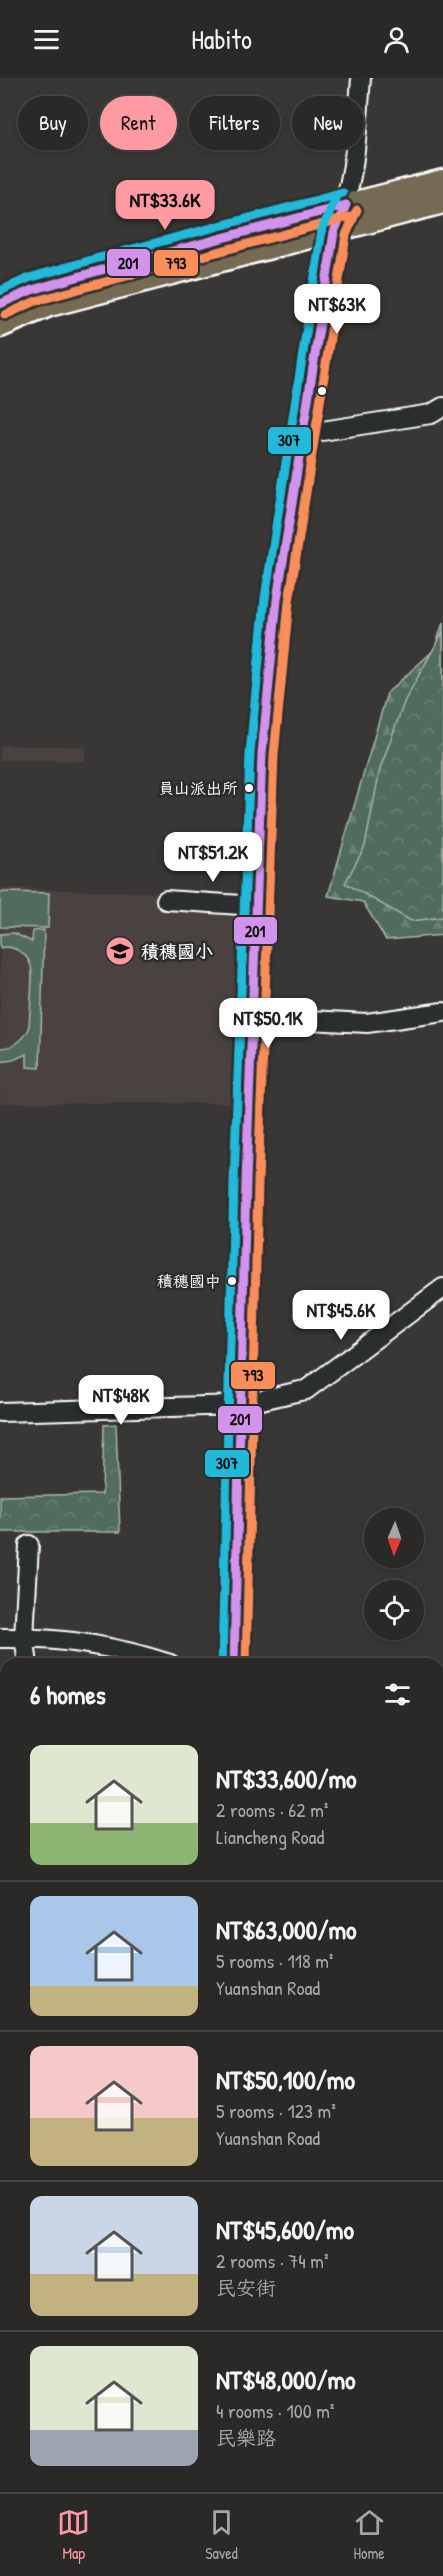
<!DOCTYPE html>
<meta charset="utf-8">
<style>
:root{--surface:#2a2928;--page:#323130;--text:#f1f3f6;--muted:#a5a6a8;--line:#464545;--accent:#ff9aa2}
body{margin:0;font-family:"Patrick Hand","LXGW WenKai TC",sans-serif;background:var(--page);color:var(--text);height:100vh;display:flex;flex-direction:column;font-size:22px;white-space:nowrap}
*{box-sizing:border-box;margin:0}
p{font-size:20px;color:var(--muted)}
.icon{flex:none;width:33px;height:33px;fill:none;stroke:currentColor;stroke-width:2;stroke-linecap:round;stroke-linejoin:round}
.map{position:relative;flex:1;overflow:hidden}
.details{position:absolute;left:0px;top:1580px;width:444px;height:836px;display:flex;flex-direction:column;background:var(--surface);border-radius:18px 18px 0 0;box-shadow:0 3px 9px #0003,0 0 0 2px var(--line)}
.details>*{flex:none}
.hud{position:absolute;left:18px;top:18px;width:408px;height:54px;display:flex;gap:12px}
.needle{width:39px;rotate:182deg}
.controls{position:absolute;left:364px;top:1430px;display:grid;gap:12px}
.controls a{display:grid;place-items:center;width:60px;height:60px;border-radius:50%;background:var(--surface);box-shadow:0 3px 9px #0003,0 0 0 2px var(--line);font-size:30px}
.price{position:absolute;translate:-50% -51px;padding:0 14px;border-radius:12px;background:#fff;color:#222;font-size:20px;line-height:39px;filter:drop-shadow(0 2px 3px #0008)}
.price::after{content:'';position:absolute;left:50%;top:36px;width:18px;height:14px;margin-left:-9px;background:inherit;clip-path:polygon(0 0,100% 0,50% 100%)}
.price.on{background:var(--accent);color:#111}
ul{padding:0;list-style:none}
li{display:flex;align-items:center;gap:18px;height:150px;padding:0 30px}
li+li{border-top:2px solid var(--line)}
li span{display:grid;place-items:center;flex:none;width:168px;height:120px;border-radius:12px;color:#555}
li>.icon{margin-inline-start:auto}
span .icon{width:72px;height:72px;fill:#fffc;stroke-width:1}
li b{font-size:26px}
h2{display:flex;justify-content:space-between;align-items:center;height:72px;padding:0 30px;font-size:26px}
.tag{padding:0 21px;border-radius:27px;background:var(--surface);box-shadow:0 3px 9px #0003,0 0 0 2px var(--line);font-size:21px;line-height:54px}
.tag.on{background:var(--accent);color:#111}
header{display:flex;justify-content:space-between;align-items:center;height:78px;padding:0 30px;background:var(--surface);font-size:27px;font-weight:600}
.menu{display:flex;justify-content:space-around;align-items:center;height:84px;border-top:2px solid var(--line);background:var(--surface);font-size:16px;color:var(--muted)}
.menu a{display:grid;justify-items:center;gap:3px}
.menu .on{color:var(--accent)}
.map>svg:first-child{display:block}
.built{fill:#48433f}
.forest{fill:url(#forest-firs);stroke:#a8b6ae;stroke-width:1.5}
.park{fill:url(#park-crowns);stroke:#a8b6ae;stroke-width:1.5}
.garden{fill:#516c5c;stroke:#a8b6ae;stroke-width:1.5}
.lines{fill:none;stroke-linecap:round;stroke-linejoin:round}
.minor-casing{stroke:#fff;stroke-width:22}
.major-casing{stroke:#fff;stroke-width:27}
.minor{stroke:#2a2d2e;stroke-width:18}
.major{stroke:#746b52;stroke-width:22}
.bus-1-casing{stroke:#2a2d2e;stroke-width:14}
.bus-2-casing{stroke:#2a2d2e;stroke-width:14}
.bus-3-casing{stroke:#2a2d2e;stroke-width:14}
.bus-1{stroke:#d193ec;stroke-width:9}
.bus-2{stroke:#fa8e5a;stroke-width:9}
.bus-3{stroke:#20b9da;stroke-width:9}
.bus-dot{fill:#fff;stroke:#2a2d2e;stroke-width:2}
.labels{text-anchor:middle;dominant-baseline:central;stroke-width:5;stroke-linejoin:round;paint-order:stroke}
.bus-label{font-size:16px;fill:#fff;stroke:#2a2d2e;text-anchor:end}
.poi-label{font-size:18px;font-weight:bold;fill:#fff;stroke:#2a2d2e;text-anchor:start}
.line-badge{stroke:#2a2d2e;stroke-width:2}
.pale-badge-label{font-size:16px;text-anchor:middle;font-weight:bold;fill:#111}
</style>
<header><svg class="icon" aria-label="menu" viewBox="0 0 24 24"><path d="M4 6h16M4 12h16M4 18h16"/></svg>Habito<svg class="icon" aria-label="person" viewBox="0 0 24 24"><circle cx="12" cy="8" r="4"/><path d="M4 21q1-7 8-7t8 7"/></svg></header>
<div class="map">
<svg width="443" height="2414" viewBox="0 0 443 2414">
<defs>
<pattern id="forest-firs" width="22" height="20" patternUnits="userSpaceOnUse" patternTransform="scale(1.5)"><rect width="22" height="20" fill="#516c5c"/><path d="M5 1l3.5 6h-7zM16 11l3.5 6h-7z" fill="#6b8274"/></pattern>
<pattern id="park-crowns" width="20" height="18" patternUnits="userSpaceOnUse" patternTransform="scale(1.5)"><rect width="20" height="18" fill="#516c5c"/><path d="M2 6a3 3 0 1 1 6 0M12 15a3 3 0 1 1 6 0" fill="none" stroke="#6b8274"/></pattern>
</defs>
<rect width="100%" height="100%" fill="#383736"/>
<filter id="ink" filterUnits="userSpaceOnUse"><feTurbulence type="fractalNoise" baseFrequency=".0167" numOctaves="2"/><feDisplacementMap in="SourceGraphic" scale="12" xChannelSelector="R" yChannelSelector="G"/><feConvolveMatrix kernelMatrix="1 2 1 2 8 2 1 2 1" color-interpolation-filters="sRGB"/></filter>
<g filter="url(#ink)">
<path class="built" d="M 0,667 L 86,669 L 85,683 L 0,682 Z
M 0,810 L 241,817 L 237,1025 L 0,1025 Z"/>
<path class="forest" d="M 443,545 L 443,857 L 386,862 L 363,824 L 328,818 L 387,615 L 434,572 Z
M 438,1800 L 443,1801 L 443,1942 L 438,1943 Z"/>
<path class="park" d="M 443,554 L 443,839 L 411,843 L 345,805 L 365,768 L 380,691 L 405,622 Z
M 116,1346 L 120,1454 L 0,1454 L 0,1418 L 102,1416 L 104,1347 Z"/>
<path class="garden" d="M 0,814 L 49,815 L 48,850 L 0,849 Z
M 44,852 L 40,990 L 27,989 L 27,976 L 13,982 L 0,984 L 0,970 C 13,970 23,962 29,951 C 29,937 34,899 31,888 C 27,875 12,866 0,870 L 0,856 L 14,855 L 32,864 L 33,853 Z"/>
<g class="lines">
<g class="minor-casing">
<path id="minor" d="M 303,356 L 431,336 L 443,329
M 166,822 L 256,828
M 251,939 L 367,945 L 443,934
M 0,1334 L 240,1327 L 300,1313 L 306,1312 L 443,1210
M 0,1560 C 57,1559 116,1568 170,1586
M 28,1586 L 24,1559 L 29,1467
M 234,1586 L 246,1104 L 262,676 L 277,522 L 334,154 C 356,105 357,52 361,0
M 0,1666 L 6,1666
M 0,1854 L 6,1854
M 438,1946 L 443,1946
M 0,1958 L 6,1959
M 438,2022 L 443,2024
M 0,2263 L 6,2234
M 0,2351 L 6,2373
M 17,2409 L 18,2414"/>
</g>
<g class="major-casing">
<path id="major" d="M 0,226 L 32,212 L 202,164 L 443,103
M 0,248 L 49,227 L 443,124
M 0,2090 L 6,2092
M 0,2109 L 6,2110
M 438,2289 L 443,2291
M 438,2307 L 443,2310"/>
</g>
<use href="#minor" class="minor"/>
<use href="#major" class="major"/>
<g class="bus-1-casing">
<path id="bus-1" d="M 0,226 L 32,212 L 98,193 L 346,127
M 234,1586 L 246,1104 L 262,676 L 277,522 L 334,154 L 346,127"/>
</g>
<g class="bus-2-casing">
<path id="bus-2" d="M 5,237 L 36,223 L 101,205 L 349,139
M 246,1586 L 258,1104 L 274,677 L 289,524 L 346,157 L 357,132"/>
</g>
<g class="bus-3-casing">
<path id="bus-3" d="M 0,213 L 29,200 L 95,181 L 343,115
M 222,1586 L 234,1104 L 250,675 L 265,520 L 322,152 L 335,122"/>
</g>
<use href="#bus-1" class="bus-1"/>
<use href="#bus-2" class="bus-2"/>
<use href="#bus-3" class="bus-3"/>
</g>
</g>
<defs>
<g id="school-disc" transform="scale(1.5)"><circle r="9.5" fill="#ff9aa2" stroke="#2a2d2e"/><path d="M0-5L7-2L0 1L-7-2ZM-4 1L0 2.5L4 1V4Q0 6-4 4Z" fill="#111"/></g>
</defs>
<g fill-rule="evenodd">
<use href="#school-disc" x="120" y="873"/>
</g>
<g class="bus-dot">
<circle cx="322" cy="313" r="5"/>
<circle cx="249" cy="710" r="5"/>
<circle cx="232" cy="1203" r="5"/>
</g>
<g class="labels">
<g class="bus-label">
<text x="238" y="710">員山派出所</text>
<text x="221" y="1203">積穗國中</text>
</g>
<g class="poi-label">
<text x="141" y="873">積穗國小</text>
</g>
</g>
<g class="line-badge">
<rect x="106" y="170" width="45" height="29" rx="6" fill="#d193ec"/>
<rect x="153" y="171" width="46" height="28" rx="6" fill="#fa8e5a"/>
<rect x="267" y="348" width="45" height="29" rx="6" fill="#20b9da"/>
<rect x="233" y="838" width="45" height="29" rx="6" fill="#d193ec"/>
<rect x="230" y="1283" width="46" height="29" rx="6" fill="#fa8e5a"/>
<rect x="217" y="1327" width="46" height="29" rx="6" fill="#d193ec"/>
<rect x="204" y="1371" width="46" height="29" rx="6" fill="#20b9da"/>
</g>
<g class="pale-badge-label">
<text x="128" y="191">201</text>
<text x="176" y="191">793</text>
<text x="289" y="368">307</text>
<text x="255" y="859">201</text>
<text x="253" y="1303">793</text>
<text x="240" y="1347">201</text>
<text x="227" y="1391">307</text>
</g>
</svg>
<div class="controls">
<a><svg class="needle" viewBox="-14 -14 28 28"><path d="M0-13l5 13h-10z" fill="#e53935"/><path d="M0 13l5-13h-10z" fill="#a5a6a8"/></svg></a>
<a><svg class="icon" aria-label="locate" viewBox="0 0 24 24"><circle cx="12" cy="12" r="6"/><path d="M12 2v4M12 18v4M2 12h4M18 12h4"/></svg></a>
</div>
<b class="price on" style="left:165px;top:153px">NT$33.6K</b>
<b class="price" style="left:337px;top:257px">NT$63K</b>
<b class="price" style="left:213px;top:805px">NT$51.2K</b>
<b class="price" style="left:268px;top:971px">NT$50.1K</b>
<b class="price" style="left:341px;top:1263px">NT$45.6K</b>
<b class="price" style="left:121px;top:1348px">NT$48K</b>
<div class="hud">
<a class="tag">Buy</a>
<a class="tag on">Rent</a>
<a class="tag">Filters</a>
<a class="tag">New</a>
</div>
<section class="details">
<h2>6 homes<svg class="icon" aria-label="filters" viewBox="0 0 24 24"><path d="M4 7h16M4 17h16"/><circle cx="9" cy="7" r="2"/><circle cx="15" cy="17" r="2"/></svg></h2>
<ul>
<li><span style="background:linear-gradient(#dfe7d0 65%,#8fb573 0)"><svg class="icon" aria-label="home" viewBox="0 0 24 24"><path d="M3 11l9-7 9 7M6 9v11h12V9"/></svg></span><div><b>NT$33,600/mo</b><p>2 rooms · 62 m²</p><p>Liancheng Road</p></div></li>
<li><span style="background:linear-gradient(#a9c7e8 75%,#c2b280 0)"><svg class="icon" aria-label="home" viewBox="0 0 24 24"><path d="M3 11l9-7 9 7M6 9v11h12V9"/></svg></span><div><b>NT$63,000/mo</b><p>5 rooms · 118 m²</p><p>Yuanshan Road</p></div></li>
<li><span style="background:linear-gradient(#f6c9c9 60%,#c2b280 0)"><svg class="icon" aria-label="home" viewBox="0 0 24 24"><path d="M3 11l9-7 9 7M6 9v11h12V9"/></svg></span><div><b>NT$50,100/mo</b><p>5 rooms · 123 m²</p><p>Yuanshan Road</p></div></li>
<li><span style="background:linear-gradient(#c9d6e8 65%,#c2b280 0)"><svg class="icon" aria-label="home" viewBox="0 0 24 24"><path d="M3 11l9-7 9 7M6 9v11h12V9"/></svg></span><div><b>NT$45,600/mo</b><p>2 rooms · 74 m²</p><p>民安街</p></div></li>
<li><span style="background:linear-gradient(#dfe7d0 70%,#9aa5b1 0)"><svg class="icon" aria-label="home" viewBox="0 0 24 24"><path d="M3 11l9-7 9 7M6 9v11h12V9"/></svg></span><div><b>NT$48,000/mo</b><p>4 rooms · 100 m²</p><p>民樂路</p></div></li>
</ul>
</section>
</div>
<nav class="menu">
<a class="on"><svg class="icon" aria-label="map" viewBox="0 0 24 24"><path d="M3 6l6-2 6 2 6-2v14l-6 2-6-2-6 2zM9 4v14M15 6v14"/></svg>Map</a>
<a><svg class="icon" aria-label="saved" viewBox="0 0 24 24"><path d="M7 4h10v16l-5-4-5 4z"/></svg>Saved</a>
<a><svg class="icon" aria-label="home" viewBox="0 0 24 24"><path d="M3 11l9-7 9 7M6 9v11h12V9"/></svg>Home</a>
</nav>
